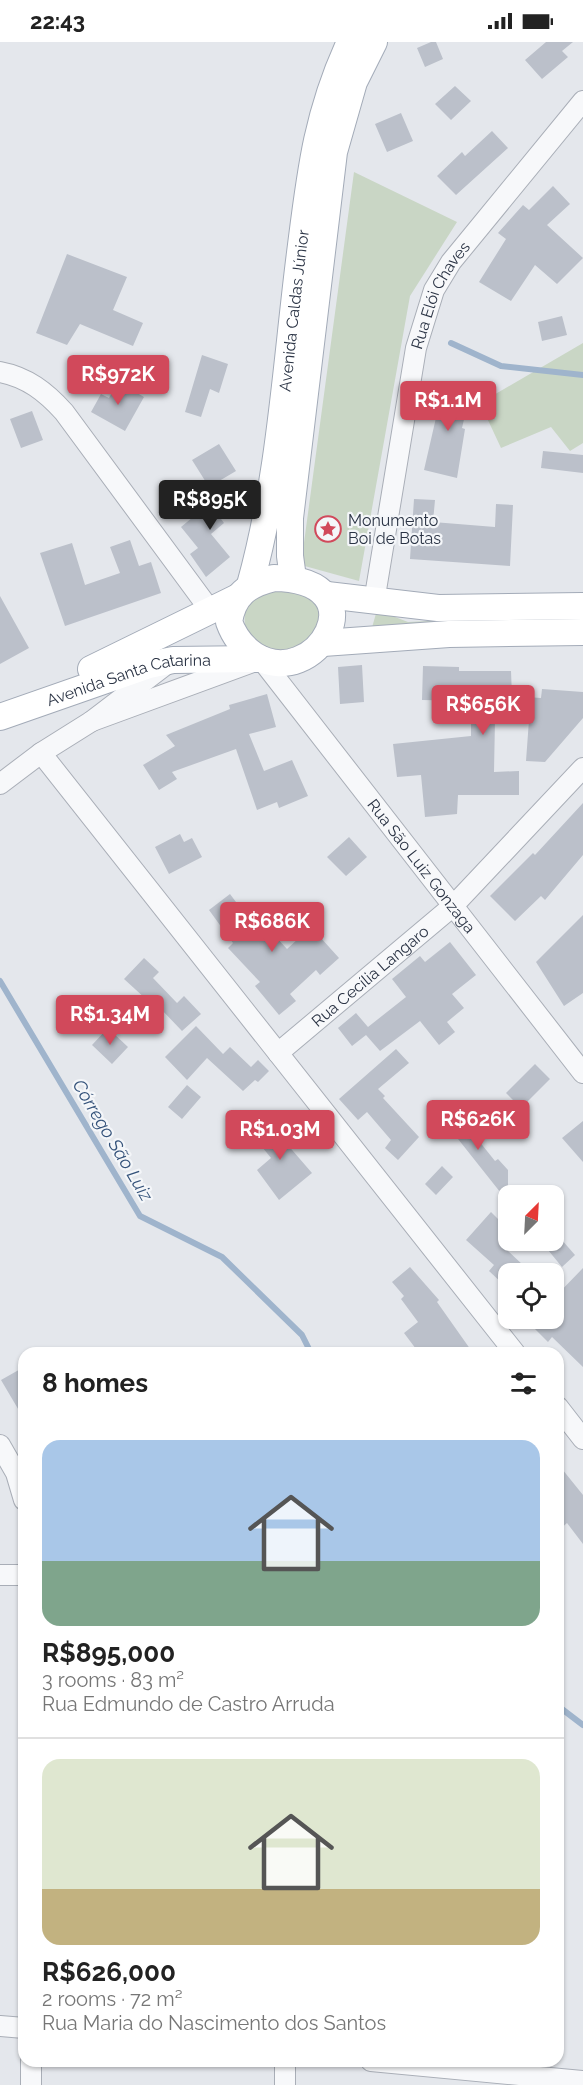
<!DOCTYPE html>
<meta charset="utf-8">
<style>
:root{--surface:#fff;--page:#f6f6f6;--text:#222;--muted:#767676;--line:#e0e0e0;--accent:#d1495b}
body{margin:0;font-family:Raleway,sans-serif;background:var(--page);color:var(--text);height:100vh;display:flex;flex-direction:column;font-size:22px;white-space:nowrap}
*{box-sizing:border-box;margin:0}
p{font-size:20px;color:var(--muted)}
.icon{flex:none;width:33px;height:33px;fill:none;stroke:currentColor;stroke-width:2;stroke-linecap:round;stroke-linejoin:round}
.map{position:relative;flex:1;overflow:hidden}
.details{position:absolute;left:18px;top:1305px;width:546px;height:720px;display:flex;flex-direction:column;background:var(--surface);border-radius:18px;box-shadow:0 2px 4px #0004}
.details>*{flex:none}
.needle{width:39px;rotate:24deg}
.controls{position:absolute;left:498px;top:1143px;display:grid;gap:12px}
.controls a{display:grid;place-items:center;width:66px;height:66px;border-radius:12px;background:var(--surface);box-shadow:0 2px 4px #0004;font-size:30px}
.price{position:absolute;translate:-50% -51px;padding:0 14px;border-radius:6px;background:var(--accent);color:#fff;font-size:20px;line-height:39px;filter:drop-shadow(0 2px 3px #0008)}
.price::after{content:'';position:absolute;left:50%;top:36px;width:18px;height:14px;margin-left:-9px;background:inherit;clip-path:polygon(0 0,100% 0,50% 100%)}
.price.selected{background:#222;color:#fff}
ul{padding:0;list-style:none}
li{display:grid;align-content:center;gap:12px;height:318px;padding:0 24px}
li+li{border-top:2px solid var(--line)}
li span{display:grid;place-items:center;height:186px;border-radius:18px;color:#555}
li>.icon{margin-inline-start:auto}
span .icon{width:108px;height:108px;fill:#fffc;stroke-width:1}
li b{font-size:26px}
h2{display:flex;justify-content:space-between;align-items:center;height:72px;padding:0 24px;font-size:26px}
.status{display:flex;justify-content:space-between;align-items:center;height:42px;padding:0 30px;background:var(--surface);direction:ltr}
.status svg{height:16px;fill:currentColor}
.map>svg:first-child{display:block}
.green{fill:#c9d6c5}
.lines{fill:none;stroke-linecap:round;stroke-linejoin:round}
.stream{stroke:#9fb4cc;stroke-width:6}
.building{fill:#bbc0ca}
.minor-casing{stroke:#a9aeb7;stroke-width:22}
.major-casing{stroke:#a3abb8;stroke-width:28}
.minor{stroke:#f7f8fa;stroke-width:20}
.major{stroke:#fff;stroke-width:26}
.labels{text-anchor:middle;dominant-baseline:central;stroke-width:4.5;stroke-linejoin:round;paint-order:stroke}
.street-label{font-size:16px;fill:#2b3445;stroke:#f4f6f9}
.poi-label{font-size:16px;fill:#2b3445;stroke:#f4f6f9;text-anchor:start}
.water-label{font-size:18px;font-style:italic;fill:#34527a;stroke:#f4f6f9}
</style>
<div class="status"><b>22:43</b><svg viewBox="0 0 49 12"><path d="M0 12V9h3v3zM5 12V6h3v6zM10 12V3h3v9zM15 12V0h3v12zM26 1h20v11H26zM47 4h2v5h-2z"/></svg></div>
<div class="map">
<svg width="583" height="2043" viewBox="0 0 583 2043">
<rect width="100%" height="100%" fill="#e4e7ec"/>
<path class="green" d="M 354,130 L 457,180 L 410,254 L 359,539 L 301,523 Z
M 583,301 L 583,401 L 570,409 L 551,385 L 501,406 L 480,361 Z
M 275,546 L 320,555 L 325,588 C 315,594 300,608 288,610 C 257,616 236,589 248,560 Z
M 377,568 L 408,580 L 583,572 L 583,581 L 371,589 Z"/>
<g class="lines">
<path class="stream" d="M 451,301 L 501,324 L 583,333
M 0,939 L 140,1174 L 222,1215 L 302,1293 L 311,1311
M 558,1664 L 583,1683"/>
</g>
<path class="building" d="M 431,0 L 436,0 L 443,17 L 425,25 L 417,6 Z
M 546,0 L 573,0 L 562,9 L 568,15 L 542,37 L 525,18 Z
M 455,44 L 471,59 L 451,78 L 435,62 Z
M 401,71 L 413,99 L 387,110 L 375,82 Z
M 492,89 L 508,106 L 456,153 L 437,134 L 462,110 L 465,114 Z
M 553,144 L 570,162 L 547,183 L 583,216 L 557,242 L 535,223 L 511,259 L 479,240 L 506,197 L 498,191 L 523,163 L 529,168 Z
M 67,212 L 127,235 L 113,268 L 143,281 L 133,304 L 80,282 L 67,303 L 36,291 Z
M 562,274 L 567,293 L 542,299 L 538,280 Z
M 202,313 L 228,322 L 219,351 L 210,347 L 201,375 L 185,370 Z
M 118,340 L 144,355 L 125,389 L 91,370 L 101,352 L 109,356 Z
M 439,343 L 470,351 L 462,386 L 465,387 L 457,436 L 424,428 L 438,367 L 433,366 Z
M 32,369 L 43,398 L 21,406 L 10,377 Z
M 219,402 L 236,429 L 209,445 L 192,418 Z
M 543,409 L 583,413 L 583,431 L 541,426 Z
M 234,441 L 244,452 L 218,473 L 224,481 L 211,492 L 230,515 L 206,535 L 190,512 L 198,506 L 181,485 Z
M 414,457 L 435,458 L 433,480 L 495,485 L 496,462 L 513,463 L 510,524 L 410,517 Z
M 130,498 L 139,524 L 151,520 L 161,551 L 65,584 L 40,511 L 72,501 L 85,543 L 120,531 L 110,505 Z
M 0,554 L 29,606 L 0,622 Z
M 362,623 L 364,660 L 340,662 L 338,625 Z
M 423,624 L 459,625 L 459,629 L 511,629 L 512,654 L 541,656 L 542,647 L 583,650 L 583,676 L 545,720 L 526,719 L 529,678 L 495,678 L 494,730 L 519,729 L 519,753 L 458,753 L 457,772 L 425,775 L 421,733 L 397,735 L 393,702 L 471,694 L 471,659 L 422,658 Z
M 267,652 L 276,685 L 249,692 L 264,729 L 292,718 L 308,754 L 279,766 L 277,760 L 257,768 L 236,707 L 172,730 L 177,737 L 159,748 L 143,723 L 175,704 L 166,693 L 230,667 L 229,663 Z
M 583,761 L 583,813 L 545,858 L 541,854 L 515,879 L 490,854 L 533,811 L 535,813 Z
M 180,792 L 184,800 L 192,796 L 202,815 L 169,832 L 155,805 Z
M 349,795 L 367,815 L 346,834 L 327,815 Z
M 230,852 L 239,864 L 244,860 L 287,907 L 311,885 L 339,916 L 320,933 L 316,928 L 290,952 L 296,959 L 279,973 L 255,944 L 260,940 L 228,906 L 233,901 L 209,868 Z
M 583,873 L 583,951 L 564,964 L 536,920 Z
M 450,900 L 476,933 L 452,952 L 464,966 L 447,980 L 455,990 L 439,1003 L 420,979 L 380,1009 L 366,993 L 352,1004 L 338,986 L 356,971 L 368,985 L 406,955 L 392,937 L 420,914 L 425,920 Z
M 144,916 L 159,930 L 153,936 L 177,961 L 184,954 L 201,972 L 182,989 L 160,966 L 158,968 L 124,937 Z
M 196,984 L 223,1012 L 230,1005 L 251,1025 L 258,1018 L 269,1029 L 258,1040 L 255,1038 L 243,1049 L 207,1016 L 187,1038 L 165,1015 Z
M 106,988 L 110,992 L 112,990 L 128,1005 L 112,1022 L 92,1003 Z
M 396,1007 L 409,1021 L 378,1047 L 385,1054 L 383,1056 L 419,1095 L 398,1118 L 385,1106 L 391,1098 L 367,1070 L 358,1078 L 339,1057 Z
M 535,1022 L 550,1037 L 521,1066 L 506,1051 Z
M 187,1043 L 201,1055 L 182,1077 L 168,1065 Z
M 451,1064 L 495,1119 L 498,1117 L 508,1128 L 508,1160 L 439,1073 Z
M 277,1076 L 287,1089 L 280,1094 L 312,1131 L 279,1158 L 257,1128 L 271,1116 L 254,1095 Z
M 583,1079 L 583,1120 L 562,1096 Z
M 442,1124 L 453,1135 L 436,1153 L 425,1142 Z
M 491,1170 L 508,1187 L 508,1209 L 523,1223 L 515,1232 L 508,1232 L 508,1238 L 504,1243 L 489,1229 L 494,1223 L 466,1198 Z
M 561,1197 L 575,1213 L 562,1225 L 548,1208 Z
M 410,1225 L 439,1258 L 437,1260 L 473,1311 L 419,1311 L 404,1291 L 418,1280 L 401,1257 L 404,1254 L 392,1240 Z
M 583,1226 L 583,1325 L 552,1295 L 548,1300 L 533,1285 L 541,1276 L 554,1276 L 554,1256 Z
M 24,1325 L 24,1377 L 1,1338 Z
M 558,1422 L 583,1453 L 583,1502 L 567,1481 L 558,1489 Z"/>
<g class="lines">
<g class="minor-casing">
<g id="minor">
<path d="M 0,330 C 27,335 46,350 64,370 L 210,568"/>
<path id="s1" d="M 374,560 L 416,306 L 434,248 L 451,220 L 583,59"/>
<path id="s2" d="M 92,679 L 261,617 L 583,1031"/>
<path d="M 41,711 L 515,1311"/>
<path d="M 0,742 L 41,711 L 92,679 L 168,621"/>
<path id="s3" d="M 278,1011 L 453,864 L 583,726"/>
<path d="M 558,1365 L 583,1397"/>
<path d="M 0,1403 L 16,1431 L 24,1458"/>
<path d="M 0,1533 L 24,1533"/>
<path d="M 0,1984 L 24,1986"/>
<path d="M 31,2019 L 31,2043"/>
<path d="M 285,2019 L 285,2043"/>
<path d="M 371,2019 L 583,2039"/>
</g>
</g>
<g class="major-casing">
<g id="major">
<path d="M 274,536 C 384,538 315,652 254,613 C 241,604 234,594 229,580 C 233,553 248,542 274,536 Z"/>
<path d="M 293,536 L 290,514 L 290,476 L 334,110 L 354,40 L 374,0"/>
<path id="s4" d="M 250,543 C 280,436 286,321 300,211 C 310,132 316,73 350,0"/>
<path d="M 327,553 L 438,566 L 583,564"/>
<path d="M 323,601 L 449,592 L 583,590"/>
<path d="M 91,627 L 236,556"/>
<path id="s5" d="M 0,675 L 149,623 L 173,618 L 261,617"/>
</g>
</g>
<use href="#minor" class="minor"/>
<use href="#major" class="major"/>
</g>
<defs>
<g id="sight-ring" transform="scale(1.35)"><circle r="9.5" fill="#f4f6f9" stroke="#d1495b" stroke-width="1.5"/><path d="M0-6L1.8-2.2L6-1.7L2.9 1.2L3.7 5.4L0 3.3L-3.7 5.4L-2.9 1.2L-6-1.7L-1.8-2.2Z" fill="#d1495b"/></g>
</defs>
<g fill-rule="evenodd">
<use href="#sight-ring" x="328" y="487"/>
</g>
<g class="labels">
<g class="street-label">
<text stroke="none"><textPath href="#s1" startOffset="316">Rua Elói Chaves</textPath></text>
<text stroke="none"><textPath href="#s4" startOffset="278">Avenida Caldas Júnior</textPath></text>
<text stroke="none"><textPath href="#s5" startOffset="135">Avenida Santa Catarina</textPath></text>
<text stroke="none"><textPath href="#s2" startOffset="442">Rua São Luiz Gonzaga</textPath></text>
<text stroke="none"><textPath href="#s3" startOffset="120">Rua Cecília Langaro</textPath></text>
</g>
<g class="poi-label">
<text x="348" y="478">Monumento<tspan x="348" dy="18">Boi de Botas</tspan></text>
</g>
<g class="water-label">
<text transform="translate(113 1098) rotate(59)">Córrego São Luiz</text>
</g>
</g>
</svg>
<div class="controls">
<a><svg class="needle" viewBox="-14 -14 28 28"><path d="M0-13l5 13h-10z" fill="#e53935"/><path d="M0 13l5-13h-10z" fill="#767676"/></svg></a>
<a><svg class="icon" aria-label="locate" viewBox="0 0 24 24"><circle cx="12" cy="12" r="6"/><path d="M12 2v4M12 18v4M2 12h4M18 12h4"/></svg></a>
</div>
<b class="price" style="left:118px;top:364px">R$972K</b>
<b class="price" style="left:448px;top:390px">R$1.1M</b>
<b class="price selected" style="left:210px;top:489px">R$895K</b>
<b class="price" style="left:483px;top:694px">R$656K</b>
<b class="price" style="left:272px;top:911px">R$686K</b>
<b class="price" style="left:110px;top:1004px">R$1.34M</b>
<b class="price" style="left:478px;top:1109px">R$626K</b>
<b class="price" style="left:280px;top:1119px">R$1.03M</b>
<section class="details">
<h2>8 homes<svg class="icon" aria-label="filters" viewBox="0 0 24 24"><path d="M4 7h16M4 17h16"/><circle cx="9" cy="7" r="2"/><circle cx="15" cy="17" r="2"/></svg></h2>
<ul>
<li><span style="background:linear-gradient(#a9c7e8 65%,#7fa58c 0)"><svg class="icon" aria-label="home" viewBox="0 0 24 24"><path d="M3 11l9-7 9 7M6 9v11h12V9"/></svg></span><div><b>R$895,000</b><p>3 rooms · 83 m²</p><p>Rua Edmundo de Castro Arruda</p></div></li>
<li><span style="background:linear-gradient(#dfe7d0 70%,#c2b280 0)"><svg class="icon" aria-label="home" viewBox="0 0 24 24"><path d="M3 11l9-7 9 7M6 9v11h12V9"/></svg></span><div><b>R$626,000</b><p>2 rooms · 72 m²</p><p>Rua Maria do Nascimento dos Santos</p></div></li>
</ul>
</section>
</div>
